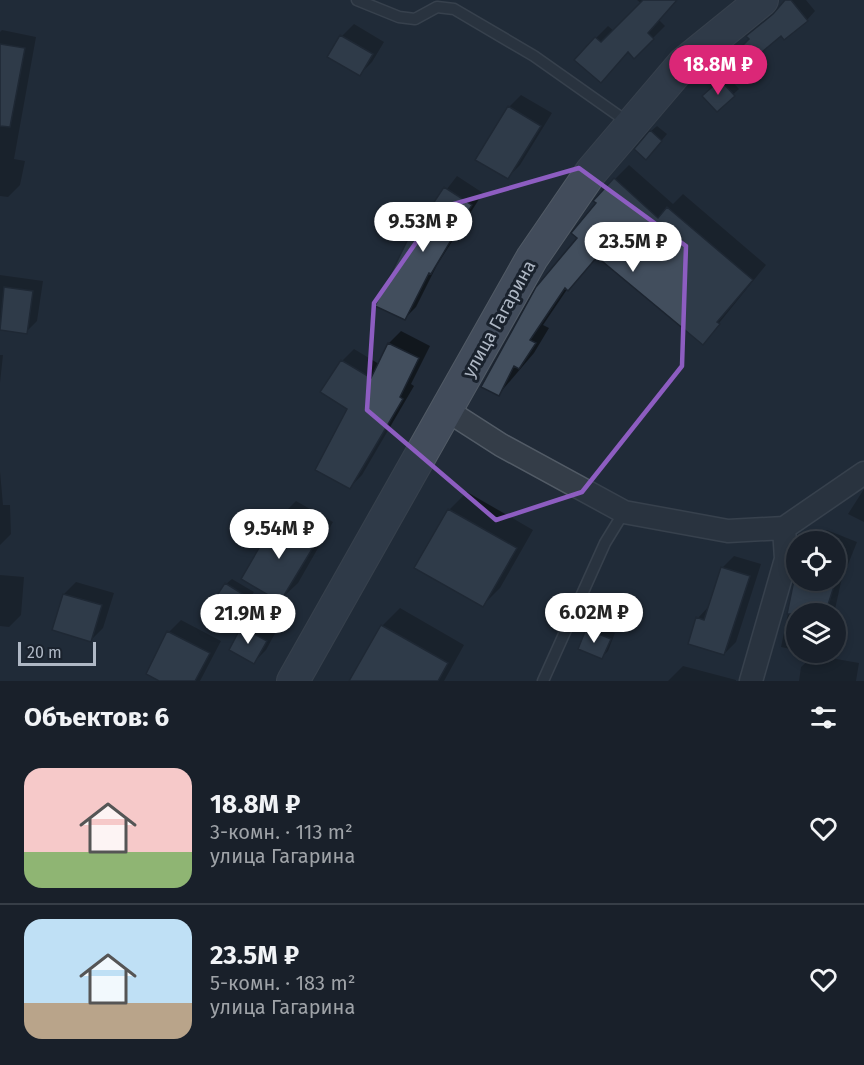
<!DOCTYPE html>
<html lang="ru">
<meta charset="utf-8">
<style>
:root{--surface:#19202a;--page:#222832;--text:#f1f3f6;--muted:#9fa3a8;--line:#373e47;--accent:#db2777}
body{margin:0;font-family:"Fira Sans",sans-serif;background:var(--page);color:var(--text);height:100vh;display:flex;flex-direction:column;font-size:22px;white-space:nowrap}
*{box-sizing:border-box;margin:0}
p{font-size:20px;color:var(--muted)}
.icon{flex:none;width:33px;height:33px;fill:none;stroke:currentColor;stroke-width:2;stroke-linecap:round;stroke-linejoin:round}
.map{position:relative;height:681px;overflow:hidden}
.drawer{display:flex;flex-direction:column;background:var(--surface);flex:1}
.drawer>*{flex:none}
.fabs{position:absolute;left:786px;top:531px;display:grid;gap:12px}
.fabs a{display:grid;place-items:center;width:60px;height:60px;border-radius:50%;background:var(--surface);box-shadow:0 3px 9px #0003,0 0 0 2px var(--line);font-size:30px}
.scale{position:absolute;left:18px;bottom:15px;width:78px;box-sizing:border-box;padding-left:6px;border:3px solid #afb8c5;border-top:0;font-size:16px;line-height:21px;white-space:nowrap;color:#afb8c5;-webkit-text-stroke:4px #1a222d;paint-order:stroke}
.price{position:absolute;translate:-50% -51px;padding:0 14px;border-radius:21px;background:#fff;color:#222;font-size:20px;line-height:39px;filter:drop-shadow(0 2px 3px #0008)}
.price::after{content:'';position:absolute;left:50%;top:36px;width:18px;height:14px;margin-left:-9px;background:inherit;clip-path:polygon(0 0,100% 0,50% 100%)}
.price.on{background:var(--accent);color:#fff}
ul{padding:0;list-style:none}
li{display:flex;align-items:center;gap:18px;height:150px;padding:0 24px}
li+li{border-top:2px solid var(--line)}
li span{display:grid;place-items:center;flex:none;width:168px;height:120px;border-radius:18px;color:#555}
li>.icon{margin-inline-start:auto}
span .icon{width:72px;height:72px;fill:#fffc;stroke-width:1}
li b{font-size:26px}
h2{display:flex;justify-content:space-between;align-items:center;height:72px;padding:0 24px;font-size:26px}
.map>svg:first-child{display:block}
.shadow{fill:#0007}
.building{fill:#424e5d;stroke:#1c242f;stroke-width:1.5}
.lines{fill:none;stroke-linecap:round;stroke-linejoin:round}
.service-casing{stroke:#525b66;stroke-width:13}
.minor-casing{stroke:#525b66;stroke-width:25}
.secondary-casing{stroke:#525b66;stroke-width:34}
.service{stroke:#343d48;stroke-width:10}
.minor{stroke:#343d48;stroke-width:22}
.secondary{stroke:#424c5b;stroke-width:32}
.marked{fill:none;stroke:#8d5dc1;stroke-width:4.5;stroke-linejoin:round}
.labels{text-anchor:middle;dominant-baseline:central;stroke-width:6;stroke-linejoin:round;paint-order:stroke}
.street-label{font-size:18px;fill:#afb8c5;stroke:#1a222d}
</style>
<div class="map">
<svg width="864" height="681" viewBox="0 0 864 681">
<rect width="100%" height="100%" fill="#212b38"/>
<path class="shadow" d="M 637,0 L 677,0 L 659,20 L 665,26 L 634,57 L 628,51 L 613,69 L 596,38 L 608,26 L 614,31 L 642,4 Z
M 788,0 L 806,0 L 815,11 L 807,20 L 781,34 L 729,78 L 739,89 L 717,109 L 705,96 L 727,75 Z
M 354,24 L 384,42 L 372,62 L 360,74 L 329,56 L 342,36 Z
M 2,30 L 36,37 L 14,159 L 25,161 L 20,185 L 8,197 L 0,196 L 0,32 Z
M 521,95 L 552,113 L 520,165 L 508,177 L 509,107 Z
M 657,126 L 667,134 L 652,152 L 651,131 Z
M 629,165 L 673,204 L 683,194 L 766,265 L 703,343 L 598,256 L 568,288 L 543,325 L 549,328 L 534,353 L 499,394 L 579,238 L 615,179 Z
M 457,176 L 483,193 L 437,265 L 416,307 L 404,319 L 412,234 Z
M 0,275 L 43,281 L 37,321 L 26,332 L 0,328 Z
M 401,331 L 430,346 L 411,384 L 414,386 L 362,475 L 350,487 L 349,409 L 322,392 L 342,361 L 354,349 L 379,364 L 389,343 Z
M 0,355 L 3,355 L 0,383 Z
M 0,471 L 3,505 L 10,505 L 11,534 L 0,545 Z
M 864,489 L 864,522 L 848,514 Z
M 467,492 L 533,530 L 500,588 L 483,605 L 449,510 Z
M 296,501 L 333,522 L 298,583 L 280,600 L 279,518 Z
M 827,530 L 857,542 L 841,582 L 834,614 L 796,614 L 796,650 L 781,647 L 792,595 L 836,580 L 836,542 L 815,542 Z
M 734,556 L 761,564 L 736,642 L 724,654 L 698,618 L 710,605 L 722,568 Z
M 0,575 L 24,577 L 21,615 L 9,627 L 0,626 Z
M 232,579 L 254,592 L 239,613 L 226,584 Z
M 76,582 L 114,593 L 103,628 L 91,640 L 53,629 L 64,594 Z
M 400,608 L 464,645 L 444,681 L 350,681 L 382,626 Z
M 254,616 L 278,628 L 266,650 L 254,662 L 242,628 Z
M 181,620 L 221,641 L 200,681 L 163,681 L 169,632 Z
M 593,624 L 615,633 L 608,651 L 602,657 L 587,630 Z
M 806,652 L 817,652 L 814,655 L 859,663 L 856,681 L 799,681 L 801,667 L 815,654 Z
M 683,666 L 736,680 L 736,681 L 668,681 Z"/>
<path class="building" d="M 643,0 L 677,0 L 648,33 L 654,39 L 634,59 L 628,52 L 601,83 L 574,60 L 595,37 L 601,42 Z
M 785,0 L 791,0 L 808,21 L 784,40 L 781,36 L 729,80 L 719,69 L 749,39 L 746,36 L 773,14 Z
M 340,35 L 373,54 L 360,76 L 327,57 Z
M 0,44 L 25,48 L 10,127 L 0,126 Z
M 720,80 L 735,96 L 717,112 L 702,96 Z
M 508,106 L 541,126 L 508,179 L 475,160 Z
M 650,130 L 662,141 L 646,160 L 634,149 Z
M 614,178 L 658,218 L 667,207 L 753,280 L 717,322 L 720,324 L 703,345 L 597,257 L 568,291 L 565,288 L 530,340 L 536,343 L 519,369 L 514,366 L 499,396 L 481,387 L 536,287 L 577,238 L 571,233 L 596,203 L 593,201 Z
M 444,187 L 472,205 L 431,274 L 429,273 L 405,320 L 375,306 L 411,233 L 413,234 Z
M 4,287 L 33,291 L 27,334 L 0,330 Z
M 388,343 L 419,358 L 400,397 L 403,399 L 350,489 L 315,470 L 347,409 L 320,392 L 341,360 L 371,378 Z
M 448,509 L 517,548 L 483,607 L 414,568 Z
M 277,517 L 317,541 L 280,602 L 241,579 Z
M 721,567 L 750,576 L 724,655 L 688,644 L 696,617 L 704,620 Z
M 794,580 L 836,580 L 825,614 L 787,614 Z
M 225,583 L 249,598 L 239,615 L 214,600 Z
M 63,594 L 102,605 L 91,642 L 52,630 Z
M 381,625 L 448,663 L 438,681 L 349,681 Z
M 241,627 L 267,641 L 254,664 L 229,650 Z
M 586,629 L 611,639 L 602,659 L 578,649 Z
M 167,631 L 210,653 L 195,681 L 159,681 L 146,674 Z"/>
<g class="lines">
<g class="service-casing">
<path id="service" d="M 357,0 L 399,17 L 415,19 L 437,7 L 454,9 L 534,56 L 629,123
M 543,681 L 605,543 L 624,512"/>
</g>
<g class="minor-casing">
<path id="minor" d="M 448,411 L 501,445 L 624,512 L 728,531 L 784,528
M 784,528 L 864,473
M 751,681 L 786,559 L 784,528"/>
</g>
<g class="secondary-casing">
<path id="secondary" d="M 293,681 L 532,258 L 591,172 L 683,64 L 762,0"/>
</g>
<use href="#service" class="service"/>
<use href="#minor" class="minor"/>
<use href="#secondary" class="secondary"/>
</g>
<path d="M0 0H864V681H0ZM 579,168 L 686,246 L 682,366 L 582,492 L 496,520 L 367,410 L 374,303 L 440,208 Z" fill="#212b38" fill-opacity=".55" fill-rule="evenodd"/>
<path class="marked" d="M 579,168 L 686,246 L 682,366 L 582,492 L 496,520 L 367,410 L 374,303 L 440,208 Z"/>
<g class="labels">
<g class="street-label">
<text transform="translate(499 319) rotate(-61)">улица Гагарина</text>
</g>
</g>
</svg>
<div class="fabs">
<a><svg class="icon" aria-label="locate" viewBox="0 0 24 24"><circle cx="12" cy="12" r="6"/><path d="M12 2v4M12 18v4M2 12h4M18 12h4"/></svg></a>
<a><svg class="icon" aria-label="layers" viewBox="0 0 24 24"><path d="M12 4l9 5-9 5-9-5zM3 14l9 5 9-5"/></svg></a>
</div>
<div class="scale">20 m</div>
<b class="price on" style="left:718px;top:96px">18.8M ₽</b>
<b class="price" style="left:423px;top:253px">9.53M ₽</b>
<b class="price" style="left:633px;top:273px">23.5M ₽</b>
<b class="price" style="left:279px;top:560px">9.54M ₽</b>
<b class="price" style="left:594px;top:644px">6.02M ₽</b>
<b class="price" style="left:248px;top:645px">21.9M ₽</b>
</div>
<section class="drawer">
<h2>Объектов: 6<svg class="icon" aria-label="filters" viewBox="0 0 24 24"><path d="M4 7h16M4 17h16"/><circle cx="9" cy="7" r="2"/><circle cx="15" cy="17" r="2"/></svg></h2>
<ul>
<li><span style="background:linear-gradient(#f6c9c9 70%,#8fb573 0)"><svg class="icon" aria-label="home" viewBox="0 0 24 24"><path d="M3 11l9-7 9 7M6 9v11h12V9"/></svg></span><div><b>18.8M ₽</b><p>3-комн. · 113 m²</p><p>улица Гагарина</p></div><svg class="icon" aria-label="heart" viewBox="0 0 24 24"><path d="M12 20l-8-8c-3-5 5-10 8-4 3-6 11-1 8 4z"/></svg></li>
<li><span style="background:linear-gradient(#bfe0f5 70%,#b9a48a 0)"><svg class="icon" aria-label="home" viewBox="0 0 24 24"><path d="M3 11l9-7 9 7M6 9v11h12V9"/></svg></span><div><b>23.5M ₽</b><p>5-комн. · 183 m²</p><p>улица Гагарина</p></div><svg class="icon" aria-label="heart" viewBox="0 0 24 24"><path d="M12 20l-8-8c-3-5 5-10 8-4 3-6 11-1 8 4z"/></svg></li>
</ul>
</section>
